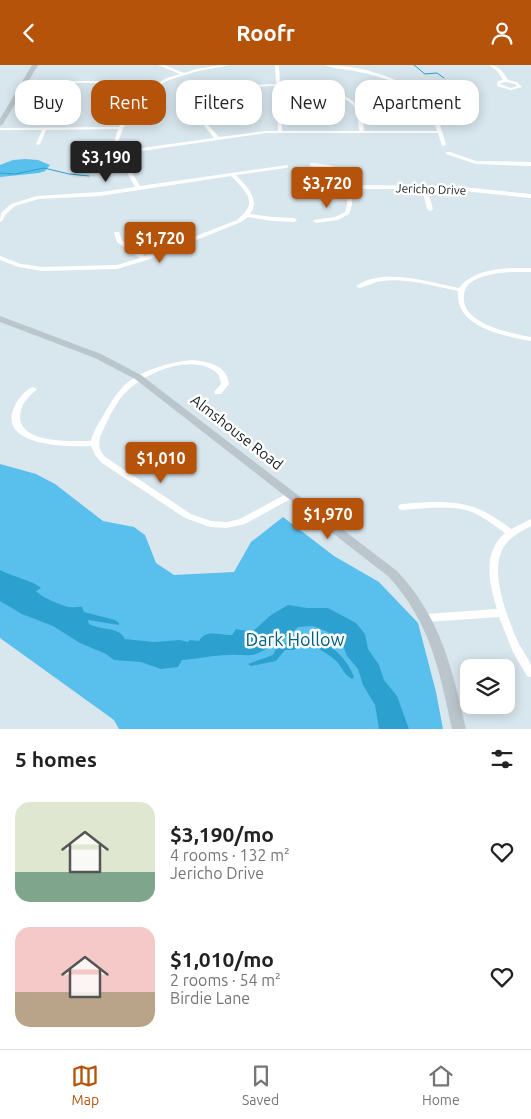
<!DOCTYPE html>
<meta charset="utf-8">
<style>
:root{--surface:#fff;--page:#f2f2f2;--text:#222;--muted:#767676;--line:#e0e0e0;--accent:#b45309}
body{margin:0;font-family:Ubuntu,sans-serif;background:var(--page);color:var(--text);height:100vh;display:flex;flex-direction:column;font-size:19px;white-space:nowrap}
*{box-sizing:border-box;margin:0}
p{font-size:16px;color:var(--muted)}
.icon{flex:none;width:28px;height:28px;fill:none;stroke:currentColor;stroke-width:2;stroke-linecap:round;stroke-linejoin:round}
.map{position:relative;height:664px;overflow:hidden}
.panel{display:flex;flex-direction:column;background:var(--surface);flex:1}
.panel>*{flex:none}
.guide{position:absolute;left:15px;top:15px;width:501px;height:45px;display:flex;gap:10px}
.fabs{position:absolute;left:460px;top:594px;display:grid;gap:10px}
.fabs a{display:grid;place-items:center;width:55px;height:55px;border-radius:10px;background:var(--surface);box-shadow:0 2px 12px #0003;font-size:25px}
.price{position:absolute;translate:-50% -42px;padding:0 11px;border-radius:5px;background:var(--accent);color:#fff;font-size:16px;line-height:32px;filter:drop-shadow(0 1px 2px #0008)}
.price::after{content:'';position:absolute;left:50%;top:30px;width:15px;height:11px;margin-left:-8px;background:inherit;clip-path:polygon(0 0,100% 0,50% 100%)}
.price.active{background:#222;color:#fff}
ul{padding:0;list-style:none}
li{display:flex;align-items:center;gap:15px;height:125px;padding:0 15px}
li span{display:grid;place-items:center;flex:none;width:140px;height:100px;border-radius:15px;color:#555}
li>.icon{margin-inline-start:auto}
span .icon{width:60px;height:60px;fill:#fffc;stroke-width:1}
li b{font-size:21px}
h2{display:flex;justify-content:space-between;align-items:center;height:60px;padding:0 15px;font-size:21px}
.pill{padding:0 18px;border-radius:15px;background:var(--surface);box-shadow:0 2px 12px #0003;font-size:18px;line-height:45px}
.pill.active{background:var(--accent);color:#fff}
header{display:flex;justify-content:space-between;align-items:center;height:65px;padding:0 15px;background:var(--accent);color:#fff;font-size:22px;font-weight:700}
.dock{display:flex;justify-content:space-around;align-items:center;height:70px;border-top:1px solid var(--line);background:var(--surface);font-size:14px;color:var(--muted)}
.dock a{display:grid;justify-items:center;gap:2px}
.dock .active{color:var(--accent)}
.map>svg:first-child{display:block}
.green{fill:#59c0ed}
.water{fill:#2ca0ce}
.lines{fill:none;stroke-linecap:round;stroke-linejoin:round}
.stream{stroke:#2ca0ce;stroke-width:1}
.street{fill:#fff;fill-rule:evenodd}
.secondary{fill:#bac6cc;fill-rule:evenodd}
.labels{text-anchor:middle;dominant-baseline:central;stroke-width:5;stroke-linejoin:round;paint-order:stroke}
.far-street-label{font-size:12px;fill:#181d1f;stroke:#fff}
.street-label{font-size:15px;fill:#181d1f;stroke:#fff}
.near-park-label{font-size:18px;fill:#046080;stroke:#fff}
</style>
<header><svg class="icon" aria-label="back" viewBox="0 0 24 24"><path d="M15 5l-7 7 7 7"/></svg>Roofr<svg class="icon" aria-label="person" viewBox="0 0 24 24"><circle cx="12" cy="8" r="4"/><path d="M4 21q1-7 8-7t8 7"/></svg></header>
<div class="map">
<svg width="531" height="664" viewBox="0 0 531 664">
<rect width="100%" height="100%" fill="#d8e6ed"/>
<path class="green" d="M 25,94 L 38,95 L 50,100 L 45,106 L 39,108 L 0,112 L 0,100 L 13,95 Z
M 0,399 L 36,409 L 55,419 L 103,456 L 134,462 L 145,470 L 156,498 L 174,510 L 234,507 L 251,477 L 283,452 L 334,491 L 379,517 L 418,558 L 436,627 L 443,664 L 119,664 L 114,655 L 0,573 Z"/>
<path class="water" d="M 0,505 C 11,511 34,516 41,523 L 36,526 C 40,531 63,542 70,542 C 75,543 77,541 82,542 L 84,547 L 115,555 L 119,558 L 119,560 L 88,555 L 89,559 C 102,566 119,561 125,574 L 154,577 L 180,575 L 188,577 L 190,575 L 199,576 C 206,563 221,571 232,570 L 236,564 L 252,567 L 271,550 L 288,540 L 307,543 L 328,543 L 356,558 L 365,569 L 368,584 L 379,600 L 384,615 L 397,631 L 409,664 L 379,664 L 375,640 L 363,620 L 358,604 L 347,591 L 343,580 L 328,567 L 313,561 L 298,562 C 293,568 264,586 256,589 C 247,592 238,589 229,590 C 213,590 198,594 182,595 L 178,602 L 161,604 L 141,597 L 114,595 L 106,589 L 80,578 L 53,561 L 22,549 L 0,536 Z
M 306,570 C 327,575 347,592 354,612 L 352,614 C 344,610 343,603 336,596 C 328,588 316,582 304,578 L 301,579 L 294,585 L 285,585 L 276,596 L 251,601 L 248,599 L 273,590 L 276,584 L 282,579 Z"/>
<g class="lines">
<path class="stream" d="M 414,0 L 425,9 L 437,8 L 444,13
M 0,108 L 15,109 L 44,103 L 69,109 L 89,111"/>
<path class="street" d="M 158,0 L 164,0 L 184,8 L 197,4 L 221,0 L 231,0 L 198,6 L 169,15 L 145,28 L 133,39 L 119,74 L 118,84 L 120,86 L 214,73 L 202,58 L 198,50 L 198,46 L 207,33 L 223,25 L 246,20 L 276,19 L 275,0 L 279,0 L 280,19 C 299,20 343,24 356,39 C 362,46 363,57 364,66 L 437,66 C 434,57 432,48 426,41 C 410,19 380,11 355,6 C 345,4 334,4 325,0 C 358,0 410,13 431,41 C 439,52 442,67 446,80 L 442,81 L 438,68 L 266,68 L 121,89 L 140,121 L 288,100 L 288,102 L 286,103 L 236,110 C 246,121 261,134 250,149 L 272,152 L 294,153 L 297,155 L 294,157 L 272,156 L 248,152 L 241,157 L 147,195 L 117,204 L 42,206 L 18,202 L 0,195 L 0,191 L 21,199 L 42,202 L 117,200 L 140,193 L 117,177 L 114,168 L 115,167 L 119,167 L 122,175 L 145,191 L 237,155 C 260,137 246,127 231,111 L 100,131 L 39,134 L 15,141 L 6,149 L 2,156 L 0,157 L 1,148 L 11,139 L 37,131 L 100,127 L 135,122 L 117,89 L 115,88 C 113,80 115,73 118,64 L 46,65 L 40,79 L 38,80 L 36,79 L 42,65 L 0,65 L 0,63 L 119,62 C 126,45 129,33 146,24 L 115,18 L 65,18 L 63,17 L 65,16 L 115,16 L 150,22 L 167,13 L 180,9 ZM 271,21 C 293,22 335,24 352,39 C 358,45 358,58 359,66 L 282,66 L 281,47 L 279,46 L 277,47 L 278,66 L 266,66 L 219,72 C 212,64 203,57 202,46 C 204,43 206,39 209,36 C 222,23 254,22 271,21 Z
M 489,0 C 499,0 503,7 508,15 L 517,17 L 522,22 L 511,25 L 497,21 L 498,16 L 503,15 L 498,7 ZM 506,17 L 515,19 L 517,21 L 511,23 L 500,19 L 501,18 Z
M 446,87 L 450,87 L 476,96 L 531,97 L 531,101 L 476,99 L 446,89 Z
M 312,98 C 330,100 346,100 351,120 L 452,121 L 531,129 L 531,133 L 452,125 L 427,124 L 433,144 L 430,146 L 427,144 L 422,124 L 352,124 L 352,140 L 349,149 L 338,155 L 316,158 L 313,156 L 314,155 L 335,152 L 345,147 C 348,139 348,131 346,123 C 343,101 329,104 310,101 L 310,99 Z
M 531,203 L 531,207 C 514,207 493,206 477,214 C 470,217 464,222 464,231 C 461,259 511,268 531,272 L 531,276 C 504,271 454,262 458,226 C 433,221 407,213 382,216 C 374,217 367,221 359,223 L 356,221 C 383,202 429,217 459,223 C 475,202 508,203 531,203 Z
M 193,295 C 209,297 227,300 229,319 L 221,329 L 215,329 L 214,327 L 221,319 C 220,309 216,306 207,302 C 182,293 147,308 128,325 C 115,337 107,357 100,372 C 98,382 100,388 108,394 L 191,449 L 211,456 L 227,457 L 240,454 L 288,428 L 294,428 L 295,430 L 294,432 L 245,459 L 227,463 L 210,462 L 185,453 L 102,398 L 95,390 L 91,381 C 70,382 0,382 13,345 C 17,335 24,325 33,322 L 37,324 C 32,329 27,333 24,338 C 21,343 20,348 20,353 C 22,379 72,376 91,376 C 93,367 98,359 103,351 C 108,342 113,333 120,325 C 136,306 169,297 193,295 Z
M 429,437 C 466,436 482,442 511,464 L 531,454 L 531,461 C 520,467 508,473 502,485 C 490,510 508,554 518,577 C 521,584 530,595 531,601 C 531,604 531,609 531,612 L 527,611 L 513,587 L 499,552 L 426,557 L 423,556 L 421,553 L 423,550 L 426,549 L 497,544 C 489,519 482,488 505,468 C 495,461 484,452 472,447 C 450,439 425,444 402,445 L 399,444 L 398,442 L 399,440 L 402,439 Z"/>
<path class="secondary" d="M 32,0 L 38,0 L 3,59 L 0,61 L 0,54 Z
M 0,251 L 101,289 L 141,310 L 397,506 C 441,553 452,603 466,664 L 452,664 C 439,604 431,559 389,512 L 135,314 L 95,293 L 0,257 Z"/>
</g>
<g class="labels">
<g class="far-street-label">
<text transform="translate(431 124) rotate(2)">Jericho Drive</text>
</g>
<g class="street-label">
<text transform="translate(237 367) rotate(38)">Almshouse Road</text>
</g>
<g class="near-park-label">
<text x="295" y="574">Dark Hollow</text>
</g>
</g>
</svg>
<div class="fabs">
<a><svg class="icon" aria-label="layers" viewBox="0 0 24 24"><path d="M12 4l9 5-9 5-9-5zM3 14l9 5 9-5"/></svg></a>
</div>
<b class="price active" style="left:106px;top:118px">$3,190</b>
<b class="price" style="left:327px;top:144px">$3,720</b>
<b class="price" style="left:160px;top:199px">$1,720</b>
<b class="price" style="left:161px;top:419px">$1,010</b>
<b class="price" style="left:328px;top:475px">$1,970</b>
<div class="guide">
<a class="pill">Buy</a>
<a class="pill active">Rent</a>
<a class="pill">Filters</a>
<a class="pill">New</a>
<a class="pill">Apartment</a>
</div>
</div>
<section class="panel">
<h2>5 homes<svg class="icon" aria-label="filters" viewBox="0 0 24 24"><path d="M4 7h16M4 17h16"/><circle cx="9" cy="7" r="2"/><circle cx="15" cy="17" r="2"/></svg></h2>
<ul>
<li><span style="background:linear-gradient(#dfe7d0 70%,#7fa58c 0)"><svg class="icon" aria-label="home" viewBox="0 0 24 24"><path d="M3 11l9-7 9 7M6 9v11h12V9"/></svg></span><div><b>$3,190/mo</b><p>4 rooms · 132 m²</p><p>Jericho Drive</p></div><svg class="icon" aria-label="heart" viewBox="0 0 24 24"><path d="M12 20l-8-8c-3-5 5-10 8-4 3-6 11-1 8 4z"/></svg></li>
<li><span style="background:linear-gradient(#f6c9c9 65%,#b9a48a 0)"><svg class="icon" aria-label="home" viewBox="0 0 24 24"><path d="M3 11l9-7 9 7M6 9v11h12V9"/></svg></span><div><b>$1,010/mo</b><p>2 rooms · 54 m²</p><p>Birdie Lane</p></div><svg class="icon" aria-label="heart" viewBox="0 0 24 24"><path d="M12 20l-8-8c-3-5 5-10 8-4 3-6 11-1 8 4z"/></svg></li>
</ul>
</section>
<nav class="dock">
<a class="active"><svg class="icon" aria-label="map" viewBox="0 0 24 24"><path d="M3 6l6-2 6 2 6-2v14l-6 2-6-2-6 2zM9 4v14M15 6v14"/></svg>Map</a>
<a><svg class="icon" aria-label="saved" viewBox="0 0 24 24"><path d="M7 4h10v16l-5-4-5 4z"/></svg>Saved</a>
<a><svg class="icon" aria-label="home" viewBox="0 0 24 24"><path d="M3 11l9-7 9 7M6 9v11h12V9"/></svg>Home</a>
</nav>
